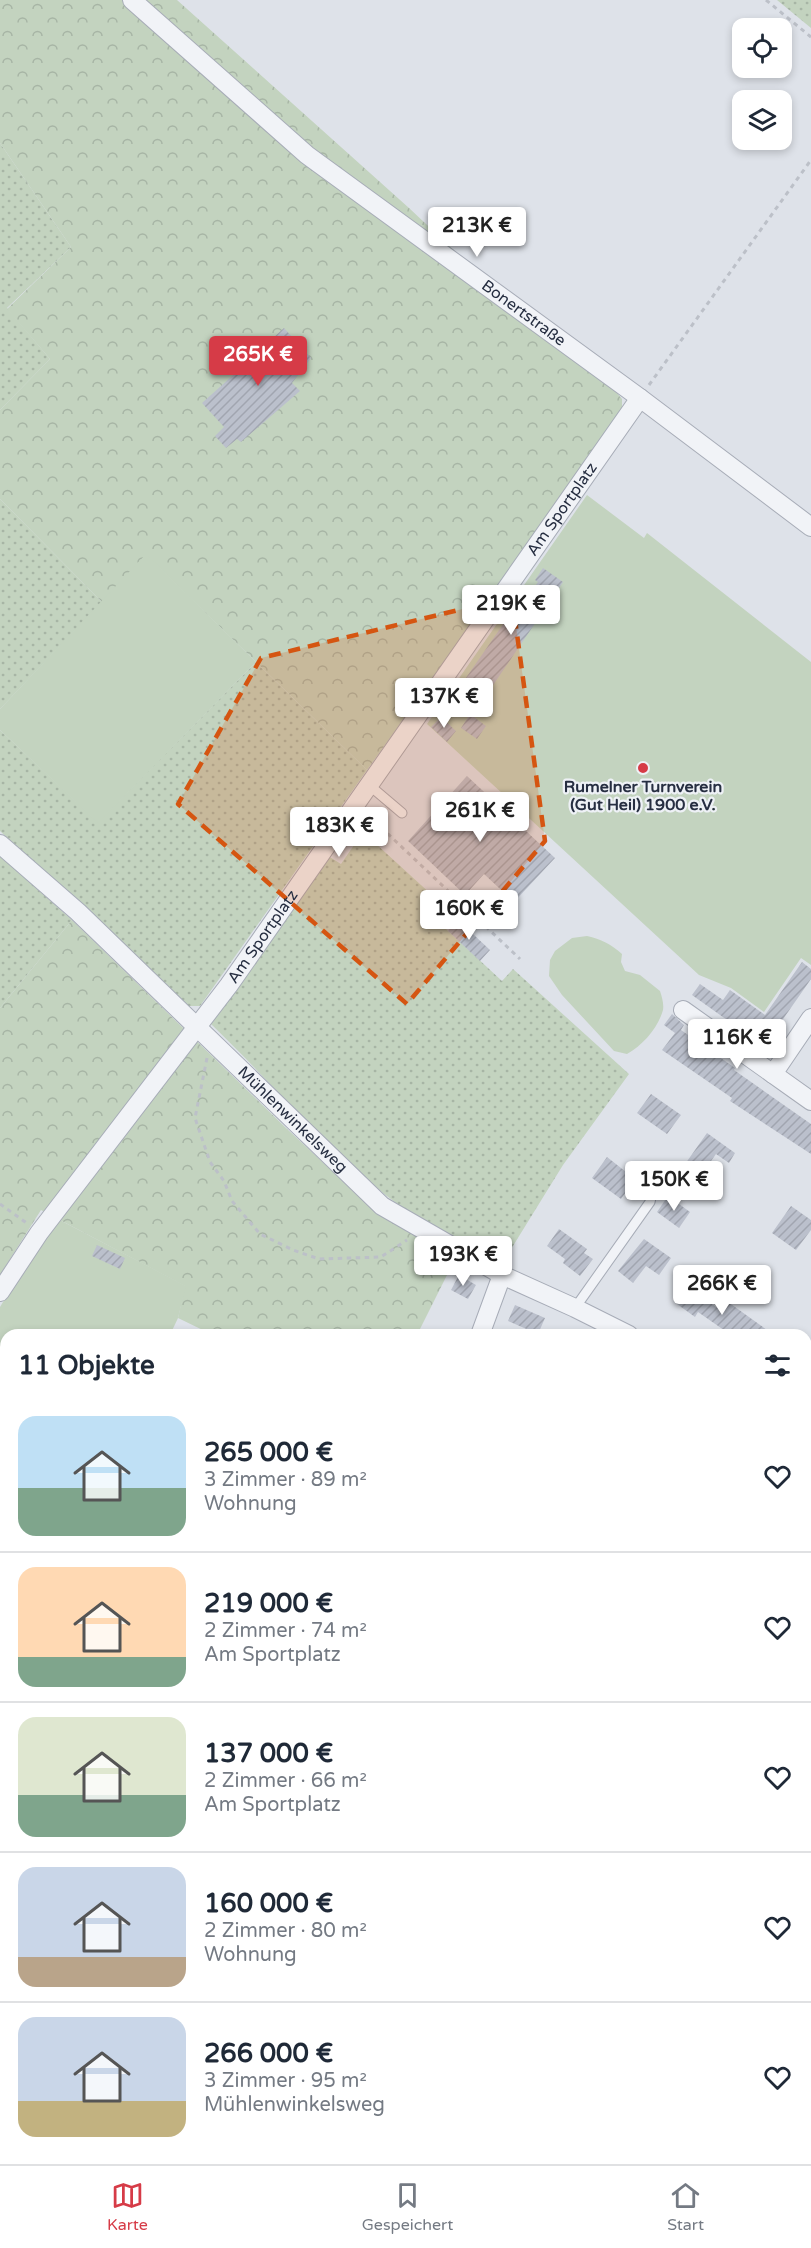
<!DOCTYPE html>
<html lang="de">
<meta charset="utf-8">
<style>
:root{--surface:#fff;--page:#f2f2f3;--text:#1f2937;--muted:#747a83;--line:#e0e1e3;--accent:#d63b47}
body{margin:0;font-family:"Varela Round",sans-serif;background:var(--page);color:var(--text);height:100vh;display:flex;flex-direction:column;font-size:22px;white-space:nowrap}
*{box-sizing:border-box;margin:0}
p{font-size:20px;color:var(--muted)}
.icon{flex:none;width:33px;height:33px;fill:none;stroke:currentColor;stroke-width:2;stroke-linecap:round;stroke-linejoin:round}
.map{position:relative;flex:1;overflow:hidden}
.panel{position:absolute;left:0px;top:1329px;width:812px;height:836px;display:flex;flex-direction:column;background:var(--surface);border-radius:18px 18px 0 0;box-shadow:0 3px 9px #0003}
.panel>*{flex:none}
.fabs{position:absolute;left:732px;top:18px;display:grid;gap:12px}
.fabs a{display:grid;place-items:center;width:60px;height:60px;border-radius:12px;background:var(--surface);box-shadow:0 3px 9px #0003;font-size:30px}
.price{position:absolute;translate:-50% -51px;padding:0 14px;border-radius:6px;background:#fff;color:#222;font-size:20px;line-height:39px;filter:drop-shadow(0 2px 3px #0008)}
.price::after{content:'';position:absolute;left:50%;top:36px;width:18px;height:14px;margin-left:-9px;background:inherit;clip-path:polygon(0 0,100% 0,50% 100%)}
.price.selected{background:var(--accent);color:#fff}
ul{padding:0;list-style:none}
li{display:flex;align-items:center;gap:18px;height:150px;padding:0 18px}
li+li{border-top:2px solid var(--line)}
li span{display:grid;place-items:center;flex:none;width:168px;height:120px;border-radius:18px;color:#555}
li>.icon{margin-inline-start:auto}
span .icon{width:72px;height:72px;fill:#fffc;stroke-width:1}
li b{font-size:26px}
h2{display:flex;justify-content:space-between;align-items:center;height:72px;padding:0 18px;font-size:26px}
.menu{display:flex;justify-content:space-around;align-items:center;height:84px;border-top:2px solid var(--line);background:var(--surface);font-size:16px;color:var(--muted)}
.menu a{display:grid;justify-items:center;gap:3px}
.menu .selected{color:var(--accent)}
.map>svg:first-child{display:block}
.grass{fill:url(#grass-dots)}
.forest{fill:url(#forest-crowns)}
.pitch{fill:#c3d3bf}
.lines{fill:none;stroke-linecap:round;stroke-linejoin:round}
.stream{stroke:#97accb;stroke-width:4.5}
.building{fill:url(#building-hatch)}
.lane-casing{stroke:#a7acb7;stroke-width:11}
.street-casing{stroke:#a7acb7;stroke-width:20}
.path{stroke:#bcc0c8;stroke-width:3;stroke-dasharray:4.5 4.5;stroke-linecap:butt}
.lane{stroke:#f1f3f7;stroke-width:9}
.street{stroke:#f1f3f7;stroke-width:18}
.marked{fill:#d55511;fill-opacity:0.2;stroke:#d55511;stroke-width:4.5;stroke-dasharray:12 8;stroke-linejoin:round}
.poi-dot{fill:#d63b47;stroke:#eef1f6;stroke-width:2}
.labels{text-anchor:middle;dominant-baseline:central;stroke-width:4.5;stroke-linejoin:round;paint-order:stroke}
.street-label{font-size:16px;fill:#262e41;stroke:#eef1f6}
.poi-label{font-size:16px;font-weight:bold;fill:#262e41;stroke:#eef1f6}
</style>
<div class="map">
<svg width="811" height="2164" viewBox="0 0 811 2164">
<defs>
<pattern id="grass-dots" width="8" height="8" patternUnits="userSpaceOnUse" patternTransform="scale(1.5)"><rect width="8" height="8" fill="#c3d3bf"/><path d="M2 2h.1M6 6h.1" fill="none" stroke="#a7b5a5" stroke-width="1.8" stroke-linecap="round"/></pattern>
<pattern id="forest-crowns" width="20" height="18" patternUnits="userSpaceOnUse" patternTransform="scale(1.5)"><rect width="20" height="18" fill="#c3d3bf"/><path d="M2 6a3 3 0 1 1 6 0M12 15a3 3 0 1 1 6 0" fill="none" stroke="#a7b5a5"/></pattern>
<pattern id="building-hatch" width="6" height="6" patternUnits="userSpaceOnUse" patternTransform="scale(1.5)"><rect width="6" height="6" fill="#bbc0cc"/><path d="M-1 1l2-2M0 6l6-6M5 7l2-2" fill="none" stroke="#a1a5b0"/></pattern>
</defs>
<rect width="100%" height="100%" fill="#dee2e9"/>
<path class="grass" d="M 777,0 L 811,0 L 811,28 Z
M 0,143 L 71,247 L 7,308 L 50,359 L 0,410 Z
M 0,499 L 102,602 L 0,709 Z
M 256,662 L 367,770 L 200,1006 L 184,1006 L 0,831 L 0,730 L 98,822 Z
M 363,832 L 456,917 L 446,929 L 502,981 L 513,969 L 629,1074 L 563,1165 L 503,1262 C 466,1242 416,1220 383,1193 C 321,1142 268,1079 210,1023 L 328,856 L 341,864 Z
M 0,856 L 72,920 L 0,1008 Z
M 0,2096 L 6,2101 L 6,2158 L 77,2159 L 84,2164 L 0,2164 Z"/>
<path class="forest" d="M 0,0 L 177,0 L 409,208 L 556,346 L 612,387 L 622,399 L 622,415 L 367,770 L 146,555 L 102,602 L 0,499 L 0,410 L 50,359 L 7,309 L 71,247 L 0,143 Z
M 72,920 L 285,1127 L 377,1213 L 456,1257 L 417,1335 L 213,1335 L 178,1318 L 185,1286 L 41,1210 L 0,1275 L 0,1008 Z"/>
<path class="pitch" d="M 587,495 L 644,538 L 647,533 L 811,662 L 811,965 L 801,958 L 764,1012 L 731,988 L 699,975 L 427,724 Z
M 146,554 L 256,662 L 98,823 L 0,730 L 0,709 Z
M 587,936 C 601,939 611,944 622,954 L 621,962 L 625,971 L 640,975 L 660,991 C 662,997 664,1004 663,1010 C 658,1028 643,1045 627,1054 L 614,1051 L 562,995 L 549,976 L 550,960 L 555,951 L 572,938 Z
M 56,1218 L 186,1286 L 178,1318 L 170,1335 L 6,1335 L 6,1541 L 0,1538 L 0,1307 L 39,1242 Z"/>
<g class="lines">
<path class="stream" d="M 0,2130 L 6,2135
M 36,2158 L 43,2164"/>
</g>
<path class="building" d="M 284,328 L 311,358 L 292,383 L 300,391 L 241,442 L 237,439 L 226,448 L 215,436 L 224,427 L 202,403 L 249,361 L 239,351 L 253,337 L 262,348 Z
M 543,568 L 563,582 L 483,700 L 461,685 L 515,607 L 519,610 L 538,582 L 535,580 Z
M 470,714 L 486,726 L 477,739 L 461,728 Z
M 441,717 L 456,731 L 447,742 L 431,727 Z
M 467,776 L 555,858 L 514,902 L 484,874 L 465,895 L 408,841 Z
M 458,920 L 490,950 L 480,961 L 448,931 Z
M 802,962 L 811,969 L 811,979 L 772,1035 L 780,1041 L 772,1052 L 692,995 L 700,984 L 723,1000 L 730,990 L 765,1015 Z
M 672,1014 L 684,1025 L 681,1030 L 735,1068 L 734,1070 L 811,1124 L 811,1154 L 730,1101 L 732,1098 L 662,1050 L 675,1033 L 664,1025 Z
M 651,1094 L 681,1115 L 667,1134 L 637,1113 Z
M 707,1133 L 735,1153 L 729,1163 L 716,1154 L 699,1178 L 683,1167 Z
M 607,1157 L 635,1179 L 621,1199 L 592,1178 Z
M 668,1196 L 690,1212 L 679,1228 L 657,1212 Z
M 791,1206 L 811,1220 L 811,1230 L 796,1250 L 772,1233 Z
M 559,1229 L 587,1249 L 584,1253 L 593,1259 L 580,1276 L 563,1263 L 565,1259 L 547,1246 Z
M 644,1239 L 671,1258 L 659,1275 L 646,1266 L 633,1283 L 618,1271 Z
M 97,1245 L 125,1258 L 120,1269 L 92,1256 Z
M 459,1275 L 476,1285 L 468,1299 L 451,1290 Z
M 688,1288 L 722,1311 L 728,1302 L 774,1335 L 731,1335 L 698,1312 L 695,1317 L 677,1304 Z
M 515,1305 L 545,1318 L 538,1334 L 508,1321 Z"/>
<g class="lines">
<g class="lane-casing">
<path id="lane" d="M 369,785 L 402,813
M 575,1308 L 650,1202 L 653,1188
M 806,1736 L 811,1717
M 0,2104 L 6,2109
M 66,2158 L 73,2164"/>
</g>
<g class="street-casing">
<g id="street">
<path id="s1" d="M 132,0 L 307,155 L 640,398 L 811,527"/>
<path id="s2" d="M 0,844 L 78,912 L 382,1206 L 502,1275 L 575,1308 L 629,1335"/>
<path d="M 683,1010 L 811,1101"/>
<path d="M 773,1074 L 811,1018"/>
<path id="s3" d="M 0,1292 L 39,1233 L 229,985 L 640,398"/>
<path d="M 480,1335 L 502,1275"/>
<path d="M 806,1442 L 811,1445"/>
<path d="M 0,1669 L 6,1659"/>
<path d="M 0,1702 L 6,1706"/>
<path d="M 806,1712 L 811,1714"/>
<path d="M 806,1937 L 811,1938"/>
<path d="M 0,1945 L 6,1950"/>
<path d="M 806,2107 L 811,2114"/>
<path d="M 514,2164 L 519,2158"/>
</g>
</g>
<path class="path" d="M 766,0 L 811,37
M 649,385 L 811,160
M 368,815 L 520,959
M 207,1058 L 195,1118 L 210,1162 L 224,1181 L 232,1201 L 260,1234 L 293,1250 L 319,1259 L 381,1257 L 407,1240
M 0,1204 L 28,1224
M 0,1531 L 6,1529
M 806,1532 L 811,1522
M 0,1577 L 6,1578"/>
<use href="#lane" class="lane"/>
<use href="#street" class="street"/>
</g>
<path class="marked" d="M 512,597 L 545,841 L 407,1004 L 178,804 L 261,658 Z"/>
<circle class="poi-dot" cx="643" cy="768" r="6"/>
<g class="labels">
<g class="street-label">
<text stroke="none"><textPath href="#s1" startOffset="502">Bonertstraße</textPath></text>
<text stroke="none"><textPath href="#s3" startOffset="964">Am Sportplatz</textPath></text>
<text stroke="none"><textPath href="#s3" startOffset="442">Am Sportplatz</textPath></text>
<text stroke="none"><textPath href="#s2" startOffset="402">Mühlenwinkelsweg</textPath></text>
</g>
<g class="poi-label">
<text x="643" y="787">Rumelner Turnverein<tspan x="643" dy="18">(Gut Heil) 1900 e.V.</tspan></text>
</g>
</g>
</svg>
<div class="fabs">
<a><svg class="icon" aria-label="locate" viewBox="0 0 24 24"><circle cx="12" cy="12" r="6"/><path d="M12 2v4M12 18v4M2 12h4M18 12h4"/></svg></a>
<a><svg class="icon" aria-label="layers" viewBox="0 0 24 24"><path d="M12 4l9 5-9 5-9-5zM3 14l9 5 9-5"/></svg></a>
</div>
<b class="price" style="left:477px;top:258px">213K €</b>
<b class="price selected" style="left:258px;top:387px">265K €</b>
<b class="price" style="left:511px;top:636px">219K €</b>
<b class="price" style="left:444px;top:729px">137K €</b>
<b class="price" style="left:480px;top:843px">261K €</b>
<b class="price" style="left:339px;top:858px">183K €</b>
<b class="price" style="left:469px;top:941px">160K €</b>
<b class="price" style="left:737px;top:1070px">116K €</b>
<b class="price" style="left:674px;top:1212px">150K €</b>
<b class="price" style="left:463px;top:1287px">193K €</b>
<b class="price" style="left:722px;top:1316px">266K €</b>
<section class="panel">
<h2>11 Objekte<svg class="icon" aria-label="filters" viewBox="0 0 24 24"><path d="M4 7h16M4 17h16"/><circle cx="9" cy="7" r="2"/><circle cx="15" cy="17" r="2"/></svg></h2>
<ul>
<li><span style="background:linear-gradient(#bfe0f5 60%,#7fa58c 0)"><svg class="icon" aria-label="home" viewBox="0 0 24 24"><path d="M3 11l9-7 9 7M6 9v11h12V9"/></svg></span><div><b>265 000 €</b><p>3 Zimmer · 89 m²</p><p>Wohnung</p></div><svg class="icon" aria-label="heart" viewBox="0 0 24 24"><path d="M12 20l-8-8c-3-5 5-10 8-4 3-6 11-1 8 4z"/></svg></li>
<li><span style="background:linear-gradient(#ffd9b3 75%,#7fa58c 0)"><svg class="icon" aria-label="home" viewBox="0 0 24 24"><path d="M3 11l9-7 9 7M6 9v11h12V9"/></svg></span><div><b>219 000 €</b><p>2 Zimmer · 74 m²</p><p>Am Sportplatz</p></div><svg class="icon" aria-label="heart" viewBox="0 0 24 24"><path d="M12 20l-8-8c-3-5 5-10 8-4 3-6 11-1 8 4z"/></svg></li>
<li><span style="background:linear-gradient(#dfe7d0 65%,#7fa58c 0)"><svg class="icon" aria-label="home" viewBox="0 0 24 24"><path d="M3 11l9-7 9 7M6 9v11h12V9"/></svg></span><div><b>137 000 €</b><p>2 Zimmer · 66 m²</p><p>Am Sportplatz</p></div><svg class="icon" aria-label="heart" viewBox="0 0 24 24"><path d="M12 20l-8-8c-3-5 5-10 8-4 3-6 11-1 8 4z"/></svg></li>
<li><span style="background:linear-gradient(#c9d6e8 75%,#b9a48a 0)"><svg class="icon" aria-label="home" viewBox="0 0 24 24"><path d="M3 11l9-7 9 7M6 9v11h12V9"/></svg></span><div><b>160 000 €</b><p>2 Zimmer · 80 m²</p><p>Wohnung</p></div><svg class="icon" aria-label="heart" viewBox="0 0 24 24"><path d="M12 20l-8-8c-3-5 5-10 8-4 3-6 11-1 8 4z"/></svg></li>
<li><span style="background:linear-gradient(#c9d6e8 70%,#c2b280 0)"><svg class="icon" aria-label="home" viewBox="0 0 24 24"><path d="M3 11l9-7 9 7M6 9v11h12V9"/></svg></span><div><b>266 000 €</b><p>3 Zimmer · 95 m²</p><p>Mühlenwinkelsweg</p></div><svg class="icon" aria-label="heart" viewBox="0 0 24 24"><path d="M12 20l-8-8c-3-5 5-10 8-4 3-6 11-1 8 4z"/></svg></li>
</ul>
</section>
</div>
<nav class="menu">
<a class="selected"><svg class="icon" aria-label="map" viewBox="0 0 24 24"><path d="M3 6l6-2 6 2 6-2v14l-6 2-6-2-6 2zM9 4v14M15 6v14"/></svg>Karte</a>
<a><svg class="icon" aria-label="saved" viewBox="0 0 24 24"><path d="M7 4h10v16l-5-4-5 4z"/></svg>Gespeichert</a>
<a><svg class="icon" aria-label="home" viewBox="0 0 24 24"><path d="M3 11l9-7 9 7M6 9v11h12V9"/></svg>Start</a>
</nav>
